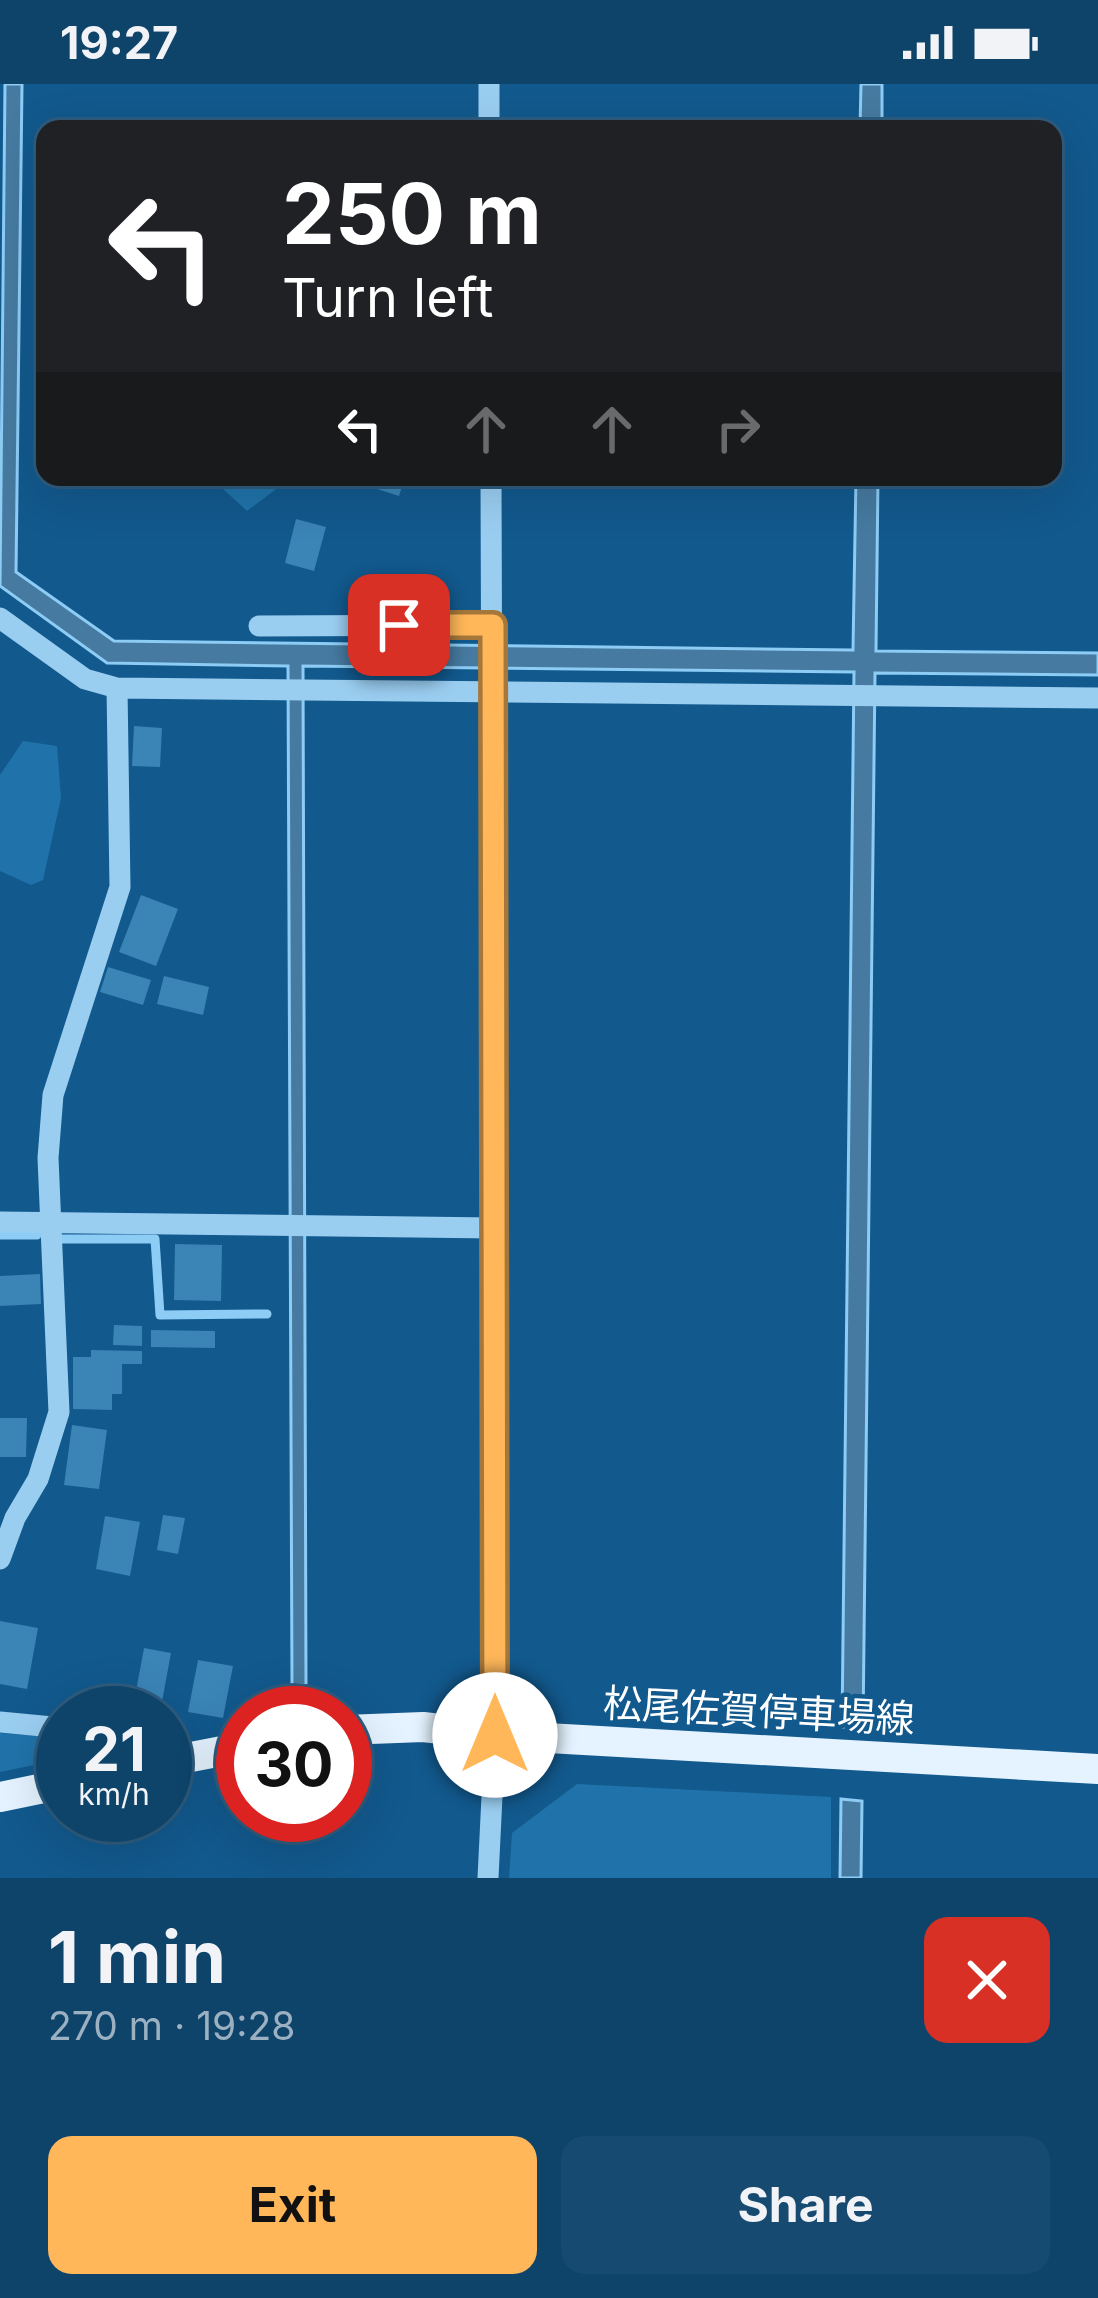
<!DOCTYPE html>
<meta charset="utf-8">
<style>
body{margin:0;font-family:Inter,"Noto Sans JP",sans-serif;background:#174a70;color:#f1f3f6;height:100vh;display:flex;flex-direction:column;font-size:45px;white-space:nowrap}
*{box-sizing:border-box;margin:0}
p{font-size:39px;color:#9bb0c1}
.icon{flex:none;width:66px;height:66px;fill:none;stroke:currentColor;stroke-width:2;stroke-linecap:round;stroke-linejoin:round}
.map{position:relative;height:1794px;overflow:hidden}
.panel{display:flex;flex-direction:column;background:#0e436a;flex:1}
.panel>*{flex:none}
.guide{position:absolute;left:36px;top:36px;width:1026px;height:366px;border-radius:24px;box-shadow:0 12px 48px #0002,0 0 0 3px #2e5c7e;background:#202124;color:#fff;overflow:hidden}
.speed{position:absolute;left:36px;top:1602px;display:flex;gap:24px;font-size:60px;font-weight:700;text-align:center}
.speed>*{display:grid;place-content:center;width:156px;height:156px;border-radius:50%;background:#0e436a;box-shadow:0 12px 48px #0002,0 0 0 3px #2e5c7e;line-height:1}
.speed small{font-size:30px;font-weight:400}
.speed .limit{border:18px solid #d22;background:#fff;color:#111}
.pin{position:absolute;display:grid;place-items:center;width:102px;height:102px;color:#fff;margin:-51px;border-radius:24px;box-shadow:0 6px 18px #0006}
.me{position:absolute;width:132px;margin:-66px;rotate:0deg;stroke-linejoin:round;filter:drop-shadow(0 0 9px #0008)}
.turn{display:flex;align-items:center;gap:42px;height:252px;padding:0 48px;font-size:54px}
.turn .icon{width:156px;height:156px;stroke-width:2.5}
.turn b{display:block;font-size:84px;line-height:102px}
.lanes{display:flex;align-items:center;height:114px;padding:0 48px;background:#0003;justify-content:center;gap:60px;direction:ltr}
.lanes .off{opacity:.35}
.round{display:grid;place-items:center;flex:none;width:126px;height:126px;border-radius:24px;background:#174a70}
.headline{display:flex;align-items:center;justify-content:space-between;height:204px;padding:0 48px}
h1{font-size:72px;font-weight:700;line-height:90px}
.cta{display:flex;gap:24px;margin-top:auto;padding:24px 48px}
.cta a{flex:1;height:138px;border-radius:24px;background:#ffb75a;color:#111;font-size:48px;font-weight:700;line-height:138px;text-align:center}
.cta a+a{background:#174a70;color:#f1f3f6}
.status{display:flex;justify-content:space-between;align-items:center;height:84px;padding:0 60px;background:#0e436a;direction:ltr}
.status svg{height:33px;fill:currentColor}
.map>svg:first-child{display:block}
.green{fill:#2073aa}
.water{fill:#467aa0;stroke:#8cccf5;stroke-width:3}
.lines{fill:none;stroke-linecap:round;stroke-linejoin:round}
.stream{stroke:#8cccf5;stroke-width:9}
.building{fill:#3a84b6}
.minor{stroke:#9acef1;stroke-width:21}
.major{stroke:#e4f3ff;stroke-width:30}
.route-casing{stroke:#a6773a;stroke-width:30}
.route{stroke:#ffb75a;stroke-width:21}
.labels{text-anchor:middle;stroke-width:9;stroke-linejoin:round;paint-order:stroke}
.street-label{font-size:39px;fill:#fff;stroke:#12598d}
</style>
<div class="status"><b>19:27</b><svg viewBox="0 0 49 12"><path d="M0 12V9h3v3zM5 12V6h3v6zM10 12V3h3v9zM15 12V0h3v12zM26 1h20v11H26zM47 4h2v5h-2z"/></svg></div>
<div class="map">
<svg width="1098" height="1794" viewBox="0 0 1098 1794">
<rect width="100%" height="100%" fill="#12598d"/>
<path class="green" d="M210,393H292L247,427Z
M23,657L57,662L61,714L43,796L31,801L0,787V691Z
M0,1649L63,1654V1675L0,1688Z
M577,1700L831,1713V1794H509L512,1749Z"/>
<path class="water" d="M5,0H22L16,488L114,557L853,566L856,393H878L876,567L1098,569V591L875,589L863,1643H842L854,588L303,582L306,1601H292L288,582L107,579L0,502Z
M861,0H882V45H860Z
M841,1715L862,1717L861,1794H840Z"/>
<g class="lines">
<path class="stream" d="M0,1151H37
M60,1155H155L160,1231L267,1230"/>
</g>
<path class="building" d="M353,393H405L399,412L352,397Z
M296,435L326,443L314,487L285,479Z
M134,642L162,644L160,683L132,682Z
M141,811L178,825L156,882L119,868Z
M108,883L151,896L143,921L100,908Z
M164,892L209,903L203,931L157,920Z
M175,1160L222,1161L221,1217L174,1216Z
M40,1190L41,1220L0,1222V1192Z
M114,1241L142,1242V1262L113,1261Z
M151,1246L215,1247V1264L151,1263Z
M91,1266L142,1267V1280H122V1310H112V1326L73,1325V1273H91Z
M0,1334H27L26,1373H0Z
M72,1341L107,1346L99,1405L64,1401Z
M163,1431L185,1434L178,1470L157,1466Z
M105,1432L140,1438L130,1492L96,1485Z
M0,1537L38,1544L27,1605L0,1600Z
M144,1564L171,1569L161,1623L134,1618Z
M198,1576L233,1582L223,1634L188,1628Z"/>
<g class="lines">
<path class="minor" d="M489,0V45
M0,534L85,595L117,604L1098,614
M259,542L493,541
M0,1138L494,1144
M0,1475L15,1434L38,1395L59,1328L48,1074L53,1011L120,803L117,604
M0,1638L63,1644
M488,1794L495,1651L491,393"/>
<path class="major" d="M345,1646L423,1643L495,1651L1098,1685
M165,1678L243,1663
M0,1713L63,1700"/>
</g>
<g class="lines">
<g class="route-casing">
<path id="route" d="M399,541H493L495,1651"/>
</g>
<use href="#route" class="route"/>
</g>
<g class="labels">
<g class="street-label">
<text transform="translate(759 1627) rotate(3)" y="14">松尾佐賀停車場線</text>
</g>
</g>
</svg>
<div class="speed"><div>21<small>km/h</small></div><div class="limit">30</div></div>
<div class="pin" style="left:399px;top:541px;background:#d93025"><svg class="icon" aria-label="arrive" viewBox="0 0 24 24"><path d="M6 21V4h12l-3 4 3 4H6"/></svg></div>
<svg class="me" style="left:495px;top:1651px" viewBox="-20 -20 40 40"><circle r="19" fill="#fff"/><path d="M0-13L10 11 0 6-10 11z" fill="#ffb75a"/></svg>
<div class="guide">
<div class="turn"><svg class="icon" aria-label="left" viewBox="0 0 24 24"><path d="M17 20v-9H6M10 6l-5 5 5 5"/></svg><div><b>250 m</b>Turn left</div></div>
<div class="lanes"><svg class="icon" aria-label="left" viewBox="0 0 24 24"><path d="M17 20v-9H6M10 6l-5 5 5 5"/></svg><svg class="icon off" aria-label="ahead" viewBox="0 0 24 24"><path d="M12 20V5M6 11l6-6 6 6"/></svg><svg class="icon off" aria-label="ahead" viewBox="0 0 24 24"><path d="M12 20V5M6 11l6-6 6 6"/></svg><svg class="icon off" aria-label="right" viewBox="0 0 24 24"><path d="M7 20v-9h11M14 6l5 5-5 5"/></svg></div>
</div>
</div>
<section class="panel">
<div class="headline"><div><h1>1 min</h1><p>270 m · 19:28</p></div><a class="round" style="background:#d93025;color:#fff"><svg class="icon" aria-label="close" viewBox="0 0 24 24"><path d="M6 6l12 12M18 6L6 18"/></svg></a></div>
<div class="cta"><a>Exit</a><a>Share</a></div>
</section>
